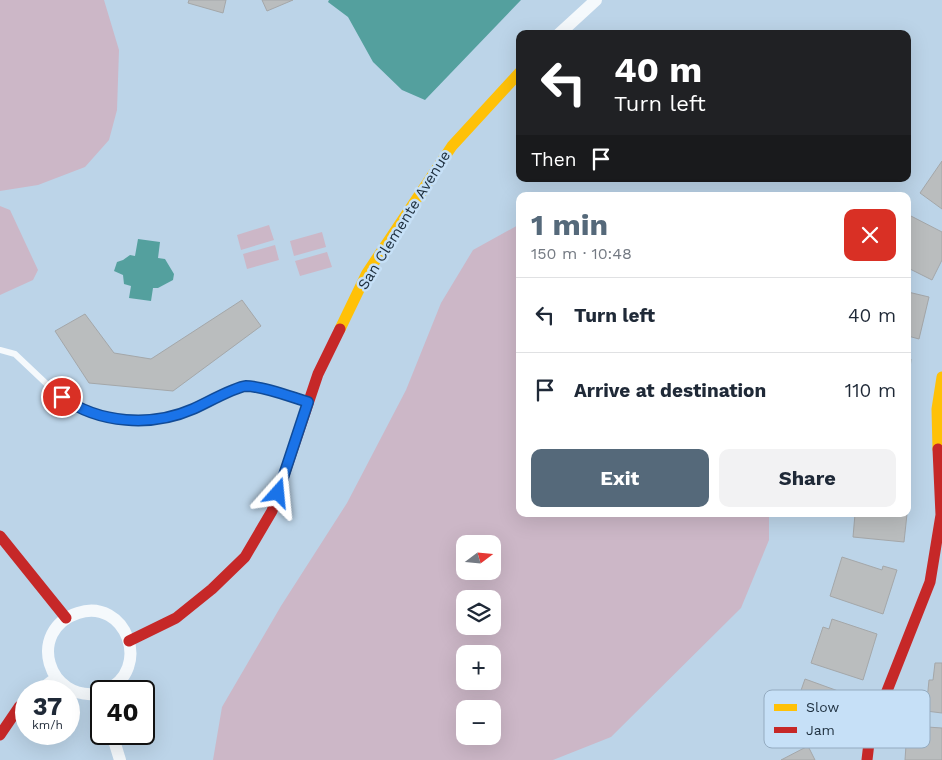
<!DOCTYPE html>
<meta charset="utf-8">
<style>
body{margin:0;font-family:"Work Sans",sans-serif;background:#f2f2f3;color:#1f2937;height:100vh;display:flex;flex-direction:column;font-size:19px;white-space:nowrap}
*{box-sizing:border-box;margin:0}
p{font-size:16px;color:#747a83}
.icon{flex:none;width:28px;height:28px;fill:none;stroke:currentColor;stroke-width:2;stroke-linecap:round;stroke-linejoin:round}
.map{position:relative;flex:1;overflow:hidden}
.panel{position:absolute;left:516px;top:192px;width:395px;height:325px;display:flex;flex-direction:column;background:#fff;border-radius:10px;box-shadow:0 5px 20px #0002}
.panel>*{flex:none}
.hud{position:absolute;left:516px;top:30px;width:395px;height:152px;border-radius:10px;box-shadow:0 5px 20px #0002;background:#202124;color:#fff;overflow:hidden}
.needle{width:32px;rotate:74deg}
.tools{position:absolute;left:456px;top:535px;display:grid;gap:10px}
.tools a{display:grid;place-items:center;width:45px;height:45px;border-radius:10px;background:#fff;box-shadow:0 5px 20px #0002;font-size:25px}
.speed{position:absolute;left:15px;top:680px;display:flex;gap:10px;font-size:25px;font-weight:700;text-align:center}
.speed>*{display:grid;place-content:center;width:65px;height:65px;border-radius:50%;background:#fff;box-shadow:0 5px 20px #0002;line-height:1}
.speed small{font-size:12px;font-weight:400}
.speed .limit{border:2px solid #111;border-radius:8px;background:#fff;color:#111}
.pin{position:absolute;display:grid;place-items:center;width:42px;height:42px;color:#fff;margin:-21px;border:2px solid #fff;border-radius:50%;box-shadow:0 1px 5px #0007}
.me{position:absolute;width:55px;margin:-28px;rotate:18deg;stroke-linejoin:round;filter:drop-shadow(0 0 4px #0008)}
.turn{display:flex;align-items:center;gap:18px;height:105px;padding:0 15px;font-size:22px}
.turn .icon{width:65px;height:65px;stroke-width:2.5}
.turn b{display:block;font-size:35px;line-height:42px}
.then{display:flex;align-items:center;height:48px;padding:0 15px;background:#0003;gap:10px;font-size:19px}
.round{display:grid;place-items:center;flex:none;width:52px;height:52px;border-radius:10px;background:#f2f2f3}
.summary{display:flex;align-items:center;justify-content:space-between;height:85px;padding:0 15px}
h1{font-size:30px;font-weight:700;line-height:38px;color:#55697a}
.cta{display:flex;gap:10px;margin-top:auto;padding:10px 15px}
.cta a{flex:1;height:58px;border-radius:10px;background:#55697a;color:#fff;font-size:20px;font-weight:700;line-height:58px;text-align:center}
.cta a+a{background:#f2f2f3;color:#1f2937}
ul{padding:0;list-style:none}
li{display:flex;align-items:center;gap:15px;height:75px;padding:0 15px;border-top:1px solid #e0e1e3}
li div{flex:1}
li b{display:block;font-size:19px}
li em{font-style:normal}
.map>svg:first-child{display:block}
.green{fill:#ccb7c7;fill-rule:evenodd}
.water{fill:#54a09e}
.building{fill:#babdbe;stroke:#a4a7a9}
.lines{fill:none;stroke-linecap:round;stroke-linejoin:round}
.lane{stroke:#f5f9fc;stroke-width:6}
.street{stroke:#f5f9fc;stroke-width:12}
.slow{stroke:#ffc107;stroke-width:11}
.jam{stroke:#c62828;stroke-width:11}
.route-casing{stroke:#114b97;stroke-width:12}
.route{stroke:#1a73e8;stroke-width:9}
.labels{text-anchor:middle;stroke-width:5;stroke-linejoin:round;paint-order:stroke}
.street-label{font-size:15px;fill:#1e2f3e;stroke:#c6e0f7}
.key{fill:#c6e0f7;stroke:#94abc0;stroke-width:1}
.key-label{font-size:14px;fill:#1e2f3e}
</style>
<div class="map">
<svg width="942" height="760" viewBox="0 0 942 760">
<rect width="100%" height="100%" fill="#bcd4e8"/>
<path class="green" d="M0,0H104L119,50L117,110L109,140L85,167L38,185L0,191Z
M0,206L10,210L38,270L33,280L0,295Z
M520,224V514H769V540L741,608L611,737L553,760H213L222,707L281,606L347,503L406,390L441,303L473,250ZM465,544H492V571H465ZM465,599H492V626H465ZM465,654H492V681H465ZM465,709H492V736H465Z
M269,225L274,240L241,250L237,235Z
M322,232L326,247L294,256L290,241Z
M275,245L279,260L247,269L243,254Z
M327,252L332,267L300,276L295,261Z"/>
<path class="water" d="M329,0H521L425,100L402,90L373,62L348,17L328,2Z
M138,239L160,242L158,258L165,259L174,274L173,280L158,288H153L151,301L129,298L131,286L124,284L123,275L114,271L117,262L123,260L130,255L135,256Z"/>
<path class="building" d="M189,0H226L223,13L188,3Z
M262,0H293L267,11Z
M942,161V209L920,193Z
M909,215L942,232V260L932,280L908,268Z
M908,292L929,297L919,339L908,336Z
M242,300L261,326L173,391L89,383L55,331L85,314L114,353L151,359Z
M908,359H911L908,390Z
M855,514H907L904,542L853,537Z
M842,557L882,570L883,566L897,570L883,614L830,596Z
M832,619L877,634L863,680L811,663L823,627L829,629Z
M935,663H942V713L926,711L929,680H933Z
M805,679L852,696L839,736L791,719Z
M912,726L942,728V760H905L906,745H910Z
M808,746L815,760H781Z"/>
<g class="lines">
<path class="lane" d="M0,350L15,354L52,389L73,405L97,414L135,421L164,418L191,410L245,386L307,401"/>
<path class="street" d="M559,34L596,0
M39,691L56,678
M101,693C47,704 26,630 78,613C125,597 154,669 105,691
M112,734L120,760"/>
<path class="slow" d="M340,329L367,273L452,146L520,72
M938,449L937,409L942,377"/>
<path class="jam" d="M0,536L66,618
M129,641L176,618L212,589L245,557L272,511L318,374L340,329
M0,735L19,707L26,701
M867,760L870,734L930,582L941,515L938,449"/>
</g>
<g class="lines">
<g class="route-casing">
<path id="route" d="M62,397C99,424 152,427 193,409C205,404 234,387 246,386C263,386 291,397 308,402L278,493"/>
</g>
<use href="#route" class="route"/>
</g>
<g class="labels">
<g class="street-label">
<text transform="translate(404 220) rotate(-58)" y="5">San Clemente Avenue</text>
</g>
</g>
<rect x="764" y="690" width="166" height="58" rx="8" class="key"/>
<rect x="774" y="704" width="23" height="7" fill="#ffc107"/>
<rect x="774" y="727" width="23" height="6" fill="#c62828"/>
<g class="key-label">
<text x="806" y="712">Slow</text>
<text x="806" y="735">Jam</text>
</g>
</svg>
<div class="tools">
<a><svg class="needle" viewBox="-14 -14 28 28"><path d="M0-13l5 13h-10z" fill="#e53935"/><path d="M0 13l5-13h-10z" fill="#747a83"/></svg></a>
<a><svg class="icon" aria-label="layers" viewBox="0 0 24 24"><path d="M12 4l9 5-9 5-9-5zM3 14l9 5 9-5"/></svg></a>
<a>+</a>
<a>−</a>
</div>
<div class="speed"><div>37<small>km/h</small></div><div class="limit">40</div></div>
<div class="pin" style="left:62px;top:397px;background:#d93025"><svg class="icon" aria-label="arrive" viewBox="0 0 24 24"><path d="M6 21V4h12l-3 4 3 4H6"/></svg></div>
<svg class="me" style="left:278px;top:493px" viewBox="-20 -20 40 40"><path d="M0-17L14 15 0 8-14 15z" fill="#1a73e8" stroke="#fff" stroke-width="4"/></svg>
<div class="hud">
<div class="turn"><svg class="icon" aria-label="left" viewBox="0 0 24 24"><path d="M17 20v-9H6M10 6l-5 5 5 5"/></svg><div><b>40 m</b>Turn left</div></div>
<div class="then">Then<svg class="icon" aria-label="arrive" viewBox="0 0 24 24"><path d="M6 21V4h12l-3 4 3 4H6"/></svg></div>
</div>
<section class="panel">
<div class="summary"><div><h1>1 min</h1><p>150 m · 10:48</p></div><a class="round" style="background:#d93025;color:#fff"><svg class="icon" aria-label="close" viewBox="0 0 24 24"><path d="M6 6l12 12M18 6L6 18"/></svg></a></div>
<ul>
<li><svg class="icon" aria-label="left" viewBox="0 0 24 24"><path d="M17 20v-9H6M10 6l-5 5 5 5"/></svg><div><b>Turn left</b></div><em>40 m</em></li>
<li><svg class="icon" aria-label="arrive" viewBox="0 0 24 24"><path d="M6 21V4h12l-3 4 3 4H6"/></svg><div><b>Arrive at destination</b></div><em>110 m</em></li>
</ul>
<div class="cta"><a>Exit</a><a>Share</a></div>
</section>
</div>
